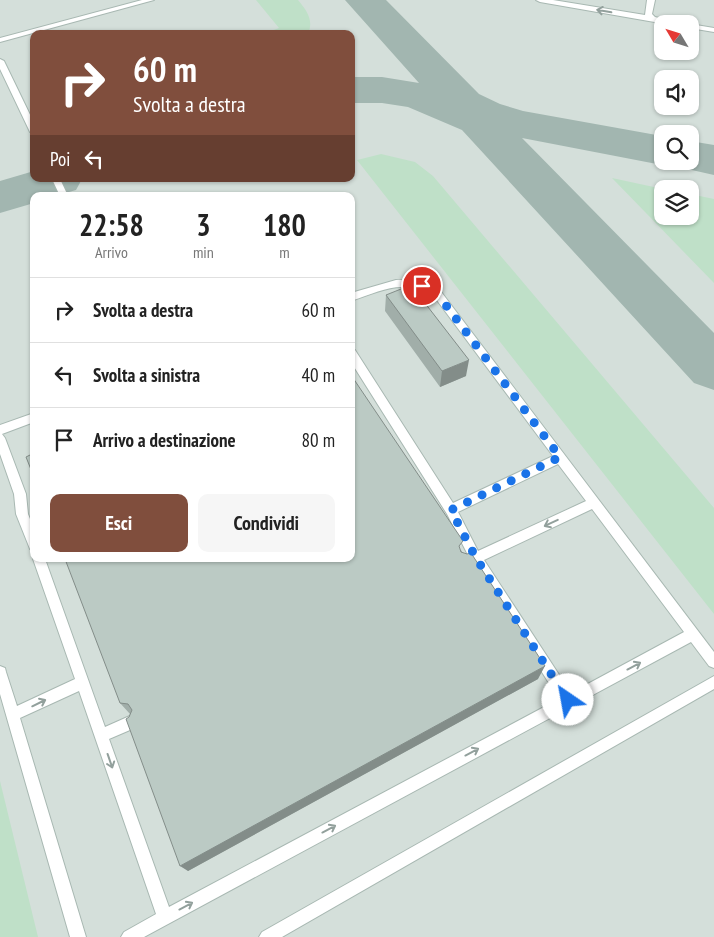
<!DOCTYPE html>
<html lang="it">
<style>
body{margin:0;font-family:"PT Sans Narrow",sans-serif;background:#f6f6f6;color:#222;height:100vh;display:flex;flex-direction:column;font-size:19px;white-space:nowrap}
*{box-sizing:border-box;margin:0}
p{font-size:16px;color:#767676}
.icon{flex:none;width:28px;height:28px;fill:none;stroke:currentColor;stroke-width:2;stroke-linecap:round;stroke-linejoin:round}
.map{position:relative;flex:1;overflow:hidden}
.details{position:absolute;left:30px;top:192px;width:325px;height:370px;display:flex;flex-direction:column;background:#fff;border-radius:10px;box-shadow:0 1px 4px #0004}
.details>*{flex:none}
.banner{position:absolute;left:30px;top:30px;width:325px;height:152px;border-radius:10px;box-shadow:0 1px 4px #0004;background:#804e3d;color:#fff;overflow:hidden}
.needle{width:32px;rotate:308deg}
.controls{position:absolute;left:654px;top:15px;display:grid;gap:10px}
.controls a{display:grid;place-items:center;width:45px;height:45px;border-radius:10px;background:#fff;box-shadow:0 1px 4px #0004;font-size:25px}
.pin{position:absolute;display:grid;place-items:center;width:42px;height:42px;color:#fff;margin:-21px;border:2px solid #fff;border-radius:50%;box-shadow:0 1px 5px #0007}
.me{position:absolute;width:55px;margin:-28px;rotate:327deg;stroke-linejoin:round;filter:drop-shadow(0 0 4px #0008)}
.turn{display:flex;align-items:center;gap:18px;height:105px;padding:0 20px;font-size:22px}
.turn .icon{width:65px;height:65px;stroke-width:2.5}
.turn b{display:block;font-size:35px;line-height:42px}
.then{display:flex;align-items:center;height:48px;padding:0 20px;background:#0003;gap:10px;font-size:19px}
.eta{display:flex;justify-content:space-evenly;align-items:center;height:85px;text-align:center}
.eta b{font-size:30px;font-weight:700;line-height:35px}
.primary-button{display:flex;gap:10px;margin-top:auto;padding:10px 20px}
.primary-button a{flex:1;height:58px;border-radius:10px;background:#804e3d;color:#fff;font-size:20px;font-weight:700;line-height:58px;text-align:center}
.primary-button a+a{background:#f6f6f6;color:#222}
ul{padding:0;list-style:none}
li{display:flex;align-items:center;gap:15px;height:65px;padding:0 20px;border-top:1px solid #e0e0e0}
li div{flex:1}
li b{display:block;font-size:19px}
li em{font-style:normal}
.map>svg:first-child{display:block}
.built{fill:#d4dfda;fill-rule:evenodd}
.green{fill:#bfe0c8}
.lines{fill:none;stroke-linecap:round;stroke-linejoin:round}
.taxiway{fill:#a2b6b0;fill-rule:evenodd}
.lane-casing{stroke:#a8b8b2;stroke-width:2}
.lane{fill:#fff;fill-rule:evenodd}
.wall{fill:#a1aea9}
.shaded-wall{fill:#838d89}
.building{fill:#bbcac4;stroke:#838d89}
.oneway{stroke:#92a09c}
.route{stroke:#1a73e8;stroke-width:9;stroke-dasharray:0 16.2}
</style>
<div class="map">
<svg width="714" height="937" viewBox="0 0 714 937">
<rect width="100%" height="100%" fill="#e6efeb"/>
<path class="built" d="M0,0H714V937H0ZM662,24H690V51H662ZM34,34H351V179H34ZM662,79H690V106H662ZM662,134H690V161H662ZM662,189H690V216H662ZM34,196H351V559H34Z"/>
<path class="green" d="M256,0H298C307,11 314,20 308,34H274L271,31L279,28Z
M381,154L415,162L433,176L714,508V614L357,160Z
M612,178L663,189L662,216H690V194L714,199V283Z
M0,781L38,937H0Z"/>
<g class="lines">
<path class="taxiway" d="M345,0H386L479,94L500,104L523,111L662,136V161H690V141L714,145V175L674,166L671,162L662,165L522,138L714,333V390L694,383L462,130L408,107L382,103H351V77H382L419,83Z
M34,171V179H82L76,190L55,196H34V203L0,213V181Z"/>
<g class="lane-casing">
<path id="lane" d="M142,0H154L0,42V38Z
M536,0H553L645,15L647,0H655L652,14L655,17L682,24H666L540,2Z
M690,24L714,28V32L690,28Z
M0,59L4,61L34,123V135L30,132L0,69Z
M52,179H60L68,196H60Z
M396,280C414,279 427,284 442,293L714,652V668L709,666L691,642L144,937H121L124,932L156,914L79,691L20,718L86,937H70L0,694V666L5,668L6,672L17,706L75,679L33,559L34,557L45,559L105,727L132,715L137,717L139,722L137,727L109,739L169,907L559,699L474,565L469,566L465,565L463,561L465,557L468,555L447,514L351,362V349L355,350L453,503L553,456L436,299C404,277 384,290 351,301V293ZM558,464L586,501L478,551L458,512ZM592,509L684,632L571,693L484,560Z
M34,413V422L2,434L5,438L26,494L28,514L34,529V550L30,549L16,514L14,494L0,454V425Z
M714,676V689L282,937H259L262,932Z"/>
</g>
<use href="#lane" class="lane"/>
</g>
<path class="wall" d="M386,295L466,376L440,387L385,311Z
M461,550L538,679L188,871L129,717L130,714L120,703Z"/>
<path class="shaded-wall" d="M469,360L466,376L440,387L442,371Z
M545,666L538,679L188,871L180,866Z"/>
<path class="building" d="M411,285L469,360L442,371L386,295Z
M351,375L463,541L459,546L461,552L467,554L471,553L545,666L180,866L126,719L129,717L132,710L128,704L120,703L65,559H351Z
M34,453V477L26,457Z"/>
<defs><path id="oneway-shaft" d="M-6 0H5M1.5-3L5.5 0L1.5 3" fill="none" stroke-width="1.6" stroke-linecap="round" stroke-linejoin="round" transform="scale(1.25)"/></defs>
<g class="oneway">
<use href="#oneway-shaft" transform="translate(604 11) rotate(-170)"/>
<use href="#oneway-shaft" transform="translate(551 523) rotate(155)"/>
<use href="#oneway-shaft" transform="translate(634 666) rotate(-28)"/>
<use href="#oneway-shaft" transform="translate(39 703) rotate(-26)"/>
<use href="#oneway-shaft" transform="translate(472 752) rotate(-28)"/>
<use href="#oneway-shaft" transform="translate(110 761) rotate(71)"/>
<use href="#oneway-shaft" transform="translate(329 829) rotate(-28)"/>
<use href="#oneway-shaft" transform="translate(186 906) rotate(-28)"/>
</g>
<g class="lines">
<path class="route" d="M422,286L439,296L560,457L451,510L476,558L568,700"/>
</g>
</svg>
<div class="controls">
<a><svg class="needle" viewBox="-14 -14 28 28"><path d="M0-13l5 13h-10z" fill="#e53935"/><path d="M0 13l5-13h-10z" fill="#767676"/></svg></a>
<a><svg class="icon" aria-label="sound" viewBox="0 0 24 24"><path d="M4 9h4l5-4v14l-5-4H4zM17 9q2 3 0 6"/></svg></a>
<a><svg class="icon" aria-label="search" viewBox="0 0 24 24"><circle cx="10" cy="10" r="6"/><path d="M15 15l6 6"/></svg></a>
<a><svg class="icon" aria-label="layers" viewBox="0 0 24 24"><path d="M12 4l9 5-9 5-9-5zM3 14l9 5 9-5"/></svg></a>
</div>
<div class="pin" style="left:422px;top:286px;background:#d93025"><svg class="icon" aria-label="arrive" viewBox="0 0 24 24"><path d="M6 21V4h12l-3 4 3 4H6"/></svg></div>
<svg class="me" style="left:568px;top:700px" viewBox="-20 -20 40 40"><circle r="19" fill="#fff"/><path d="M0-13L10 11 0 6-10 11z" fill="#1a73e8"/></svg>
<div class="banner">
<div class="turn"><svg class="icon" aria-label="right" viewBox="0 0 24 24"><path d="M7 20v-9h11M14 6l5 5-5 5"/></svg><div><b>60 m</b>Svolta a destra</div></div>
<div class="then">Poi<svg class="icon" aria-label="left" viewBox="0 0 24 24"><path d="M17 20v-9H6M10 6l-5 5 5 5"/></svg></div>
</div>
<section class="details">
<div class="eta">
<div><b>22:58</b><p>Arrivo</p></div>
<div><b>3</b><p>min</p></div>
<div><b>180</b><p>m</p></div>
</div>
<ul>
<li><svg class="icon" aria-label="right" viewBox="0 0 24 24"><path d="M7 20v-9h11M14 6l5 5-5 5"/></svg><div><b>Svolta a destra</b></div><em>60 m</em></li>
<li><svg class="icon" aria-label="left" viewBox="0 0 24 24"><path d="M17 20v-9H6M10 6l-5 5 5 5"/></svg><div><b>Svolta a sinistra</b></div><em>40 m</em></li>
<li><svg class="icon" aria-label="arrive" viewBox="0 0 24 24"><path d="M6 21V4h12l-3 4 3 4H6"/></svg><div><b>Arrivo a destinazione</b></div><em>80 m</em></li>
</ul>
<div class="primary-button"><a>Esci</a><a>Condividi</a></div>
</section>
</div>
